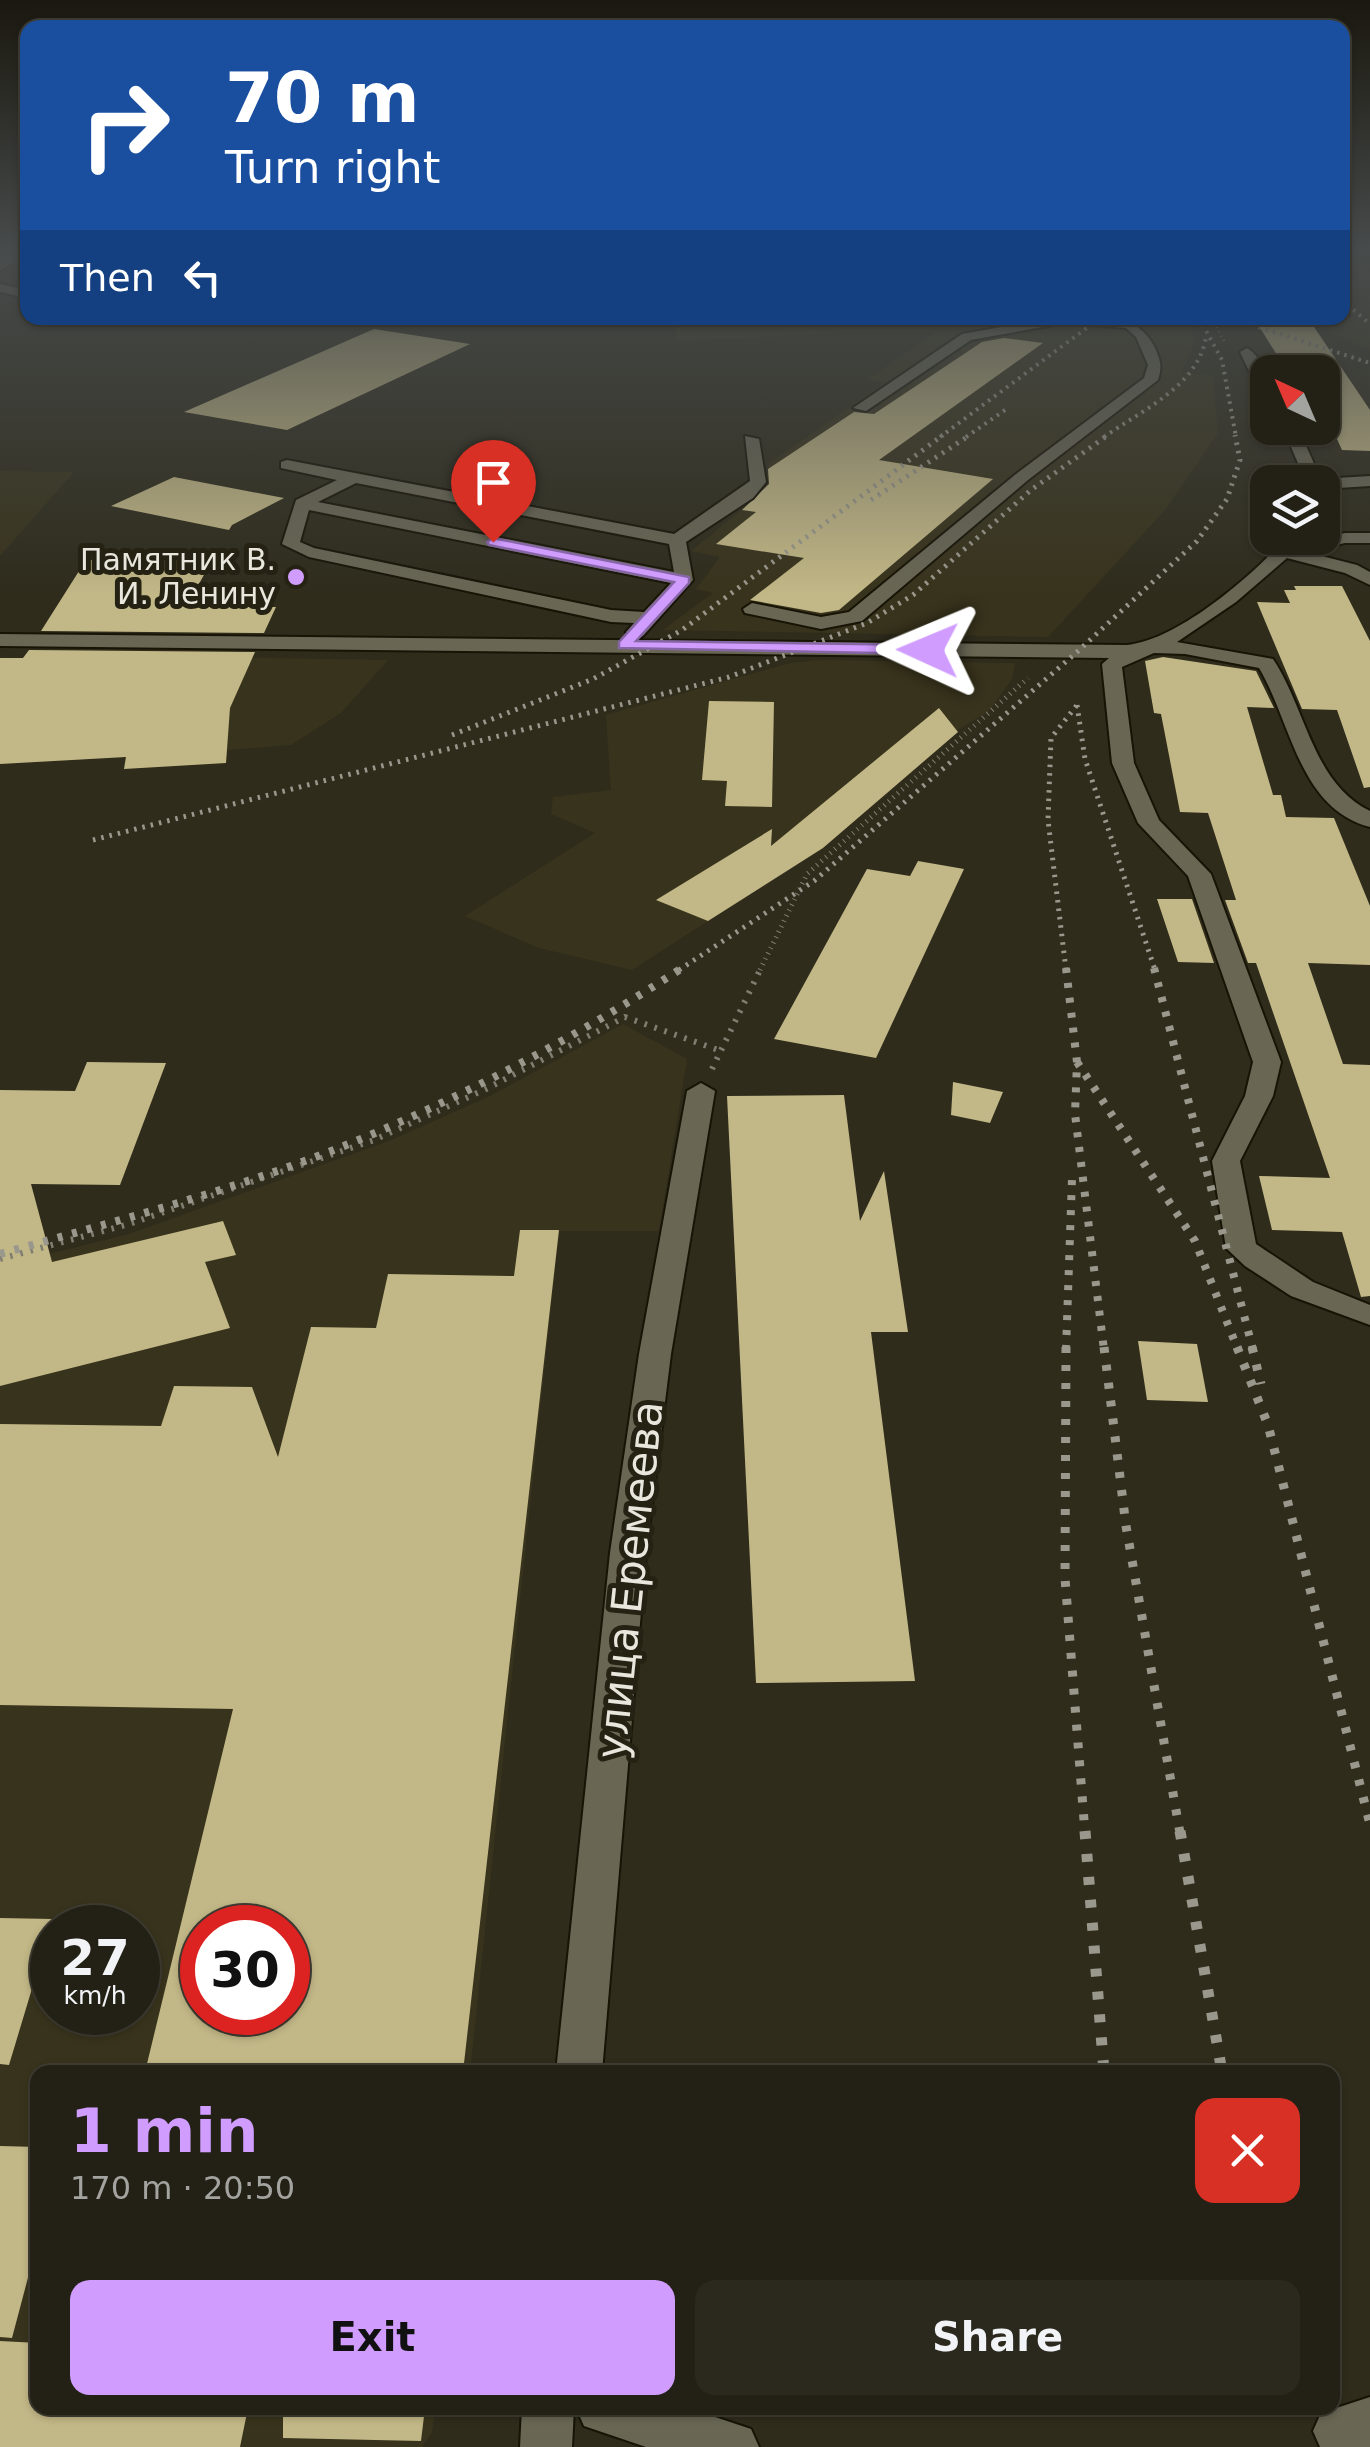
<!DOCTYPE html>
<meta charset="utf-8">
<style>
body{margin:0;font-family:"DejaVu Sans",sans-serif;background:#2b291e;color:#f1f3f6;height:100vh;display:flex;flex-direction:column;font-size:38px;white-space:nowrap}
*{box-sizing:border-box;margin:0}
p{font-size:32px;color:#a3a3a0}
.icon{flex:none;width:55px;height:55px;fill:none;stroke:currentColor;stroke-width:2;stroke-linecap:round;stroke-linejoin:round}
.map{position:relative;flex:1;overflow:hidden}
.sheet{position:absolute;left:30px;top:2065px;width:1310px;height:350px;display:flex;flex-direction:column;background:#232115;border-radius:20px;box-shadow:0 2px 8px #0004,0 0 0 2px #403e34}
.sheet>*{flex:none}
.banner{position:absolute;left:20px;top:20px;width:1330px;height:305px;border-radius:20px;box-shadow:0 2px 8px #0004,0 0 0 2px #403e34;background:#1a4fa0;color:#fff;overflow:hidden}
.needle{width:65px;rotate:316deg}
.fabs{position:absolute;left:1250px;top:355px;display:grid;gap:20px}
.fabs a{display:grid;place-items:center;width:90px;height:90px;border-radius:20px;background:#232115;box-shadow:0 2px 8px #0004,0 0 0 2px #403e34;font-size:50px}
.speed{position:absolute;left:30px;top:1905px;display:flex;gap:20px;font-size:50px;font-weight:700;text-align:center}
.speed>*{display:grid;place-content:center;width:130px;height:130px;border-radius:50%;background:#232115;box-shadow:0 2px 8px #0004,0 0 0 2px #403e34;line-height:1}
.speed small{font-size:25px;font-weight:400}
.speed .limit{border:15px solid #d22;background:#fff;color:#111}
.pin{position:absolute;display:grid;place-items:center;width:85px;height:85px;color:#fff;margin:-102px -42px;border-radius:50% 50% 50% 0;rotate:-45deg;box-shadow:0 0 10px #0007}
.pin .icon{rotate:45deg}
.me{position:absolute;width:110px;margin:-55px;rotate:271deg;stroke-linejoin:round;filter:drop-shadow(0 0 8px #0008)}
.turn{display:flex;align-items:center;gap:35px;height:210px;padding:0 40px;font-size:45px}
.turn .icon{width:130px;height:130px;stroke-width:2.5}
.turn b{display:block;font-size:70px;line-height:85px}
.then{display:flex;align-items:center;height:95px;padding:0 40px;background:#0003;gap:20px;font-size:38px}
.round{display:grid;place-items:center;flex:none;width:105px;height:105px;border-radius:20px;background:#2b291e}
.headline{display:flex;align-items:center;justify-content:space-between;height:170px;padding:0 40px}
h1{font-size:60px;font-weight:700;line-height:75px;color:#d09dff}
.cta{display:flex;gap:20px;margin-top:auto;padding:20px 40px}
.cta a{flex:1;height:115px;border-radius:20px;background:#d09dff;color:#111;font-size:40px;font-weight:700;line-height:115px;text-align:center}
.cta a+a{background:#2b291e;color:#f1f3f6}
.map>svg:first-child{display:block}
.built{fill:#38331c;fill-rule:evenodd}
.building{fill:#c2b786;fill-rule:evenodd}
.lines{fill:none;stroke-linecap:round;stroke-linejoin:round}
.minor-casing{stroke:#171406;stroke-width:4}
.path-far2{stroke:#807e71;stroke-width:2.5;stroke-dasharray:1 4;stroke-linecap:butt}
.path-far1{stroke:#807e71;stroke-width:5;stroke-dasharray:1 5;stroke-linecap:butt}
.path{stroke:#807e71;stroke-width:6;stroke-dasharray:2.5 8;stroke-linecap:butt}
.minor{fill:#696654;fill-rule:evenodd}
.rail-far4{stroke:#9a988c;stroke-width:4;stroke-dasharray:2.5 5;stroke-linecap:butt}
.rail-far3{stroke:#9a988c;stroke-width:5;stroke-dasharray:2.5 6;stroke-linecap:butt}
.rail-far2{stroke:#9a988c;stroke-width:8;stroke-dasharray:5 10;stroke-linecap:butt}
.rail-far1{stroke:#9a988c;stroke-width:9;stroke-dasharray:6 12;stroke-linecap:butt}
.rail{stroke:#9a988c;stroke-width:11;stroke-dasharray:8 15;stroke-linecap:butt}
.route{fill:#d09dff;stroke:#8766a6;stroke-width:2.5}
.poi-dot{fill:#d09dff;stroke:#252213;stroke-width:4}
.labels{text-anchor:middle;stroke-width:10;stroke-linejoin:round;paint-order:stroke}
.far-poi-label{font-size:30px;fill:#e8e6dd;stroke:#252213;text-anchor:end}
.near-street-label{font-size:42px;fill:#e8e6dd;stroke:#252213}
</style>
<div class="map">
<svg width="1370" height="2447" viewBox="0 0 1370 2447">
<rect width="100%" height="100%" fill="#2f2c1c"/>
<path class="built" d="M1343,252H1370V350L1299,318H1342Z
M672,318H1189L1195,341L1182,372L1213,376L1218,433L1166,509L1048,637L663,630L713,593L696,589L720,557L691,551L774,484L768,464L884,383L868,379L935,333L867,332L678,341Z
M0,471L74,472L0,556Z
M204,657L388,660L341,713L291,745L227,750L226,763L124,769L125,757L2,764L0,658Z
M819,660L1015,663L1012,679L989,711L956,731L820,849L632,970L539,948L465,916L595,833L551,814L553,797L611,790L606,715L790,663Z
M623,1024L687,1059L659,1231H559L470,2072H38V2408H435L432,2432L422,2447H0V1266L129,1234L389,1141L492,1095ZM52,1928H138V2012H52ZM202,1928H288V2012H202Z"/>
<path class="building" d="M1279,318H1308L1370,410V451L1342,450L1322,406V372L1287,371L1257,323H1282Z
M374,329L470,344L287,430L184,412Z
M1004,338L1043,343L879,460L993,479L839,610L821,613L750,600L804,558L716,544L756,512L742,510L769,484L768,469L854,412L874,414L982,342Z
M174,477L284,498L232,525L229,530L111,506Z
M86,560H212L187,606L276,607L264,633L41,631Z
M1294,586H1342L1370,641V787L1364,788L1337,710L1302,709L1257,602L1290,603L1284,590H1296Z
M29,650L255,652L230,708L226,763L124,769L126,757L0,764V658H23Z
M1163,657L1256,671L1274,708L1247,707L1273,795H1281L1286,817L1334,818L1370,906V965L1308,963L1343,1064L1370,1065V1296L1361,1297L1342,1232L1272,1230L1259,1176L1330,1178L1256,963H1248L1225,900H1236L1208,813L1180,812L1161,714L1154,713L1145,661Z
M709,701L774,702L772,807L725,806L727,781L702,780Z
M939,708L958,732L823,848L708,921L656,900L772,829L771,846Z
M918,861L964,869L876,1058L774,1039L867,869L910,876Z
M1157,899H1192L1214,963L1178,962Z
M87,1062L166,1063L120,1185L31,1184L52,1262L223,1221L236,1255L205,1262L230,1328L0,1386V1090L75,1091Z
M953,1082L1003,1092L990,1123L951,1115Z
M844,1095L860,1221L884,1171L908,1332H871L915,1681L756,1683L727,1096Z
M520,1230H559L463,2072H145L233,1709L0,1705V1424L161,1426L174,1386L252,1387L278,1457L311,1327L376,1328L388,1274L514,1276ZM202,1928H288V2012H202Z
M1138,1341L1197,1344L1208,1402L1147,1400Z
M0,1918L53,1919L9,2065L0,2064Z
M0,2146L38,2147V2240L12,2338L0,2337Z
M0,2341L38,2343V2408H248L240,2447H0Z
M283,2408H425L421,2441L283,2438Z"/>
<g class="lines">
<g class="minor-casing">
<path id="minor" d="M0,252H13L15,261L0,271Z
M0,284L28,290V298L0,292Z
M1342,308L1349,310V316L1342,317Z
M1051,318C1091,318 1137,307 1156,350C1161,363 1162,367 1158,380L1028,480L862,621L821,629L745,613L743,609L752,603L821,617L849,612L1016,474L1144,378L1148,365L1136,337L1126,328L1065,323L971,340L866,411L853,408L962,334Z
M1247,348C1264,358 1268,382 1268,400L1261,396L1240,352Z
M1283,428H1298L1321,479L1370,476V486L1322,489V482H1306Z
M745,436L759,439L766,482L753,498L686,542L693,580L643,636L636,638L626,632L634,623L611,622L309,557L282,544L296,500L337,480L281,468V462L287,460L674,534L750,481ZM356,483L669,544L674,572L318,502ZM309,510L671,583L644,612L611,610L314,548L300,542Z
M1345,533H1370V543H1345L1306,552L1357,565L1370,572V585L1345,573L1287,558L1236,602L1177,642L1273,659C1306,708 1313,784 1370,811V827C1299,809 1291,721 1259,668L1185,654L1154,653L1122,667L1134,763L1159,820L1211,874L1281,1062L1273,1096L1240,1161L1256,1244L1313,1282L1370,1305V1325L1291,1296L1245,1266L1226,1248L1212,1161L1245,1096L1253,1062L1188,876L1138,823L1112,763L1102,664L1109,658L0,646V634L1127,645C1178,640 1252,576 1286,538H1303L1300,543Z
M701,1083L715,1091L671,1354L646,1553L602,2072H556L610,1553L639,1354L687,1091Z
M1370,2397V2447H1320L1313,2431L1321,2413Z
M522,2408H574L572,2447H520Z
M576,2408H688L751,2429L759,2447H646L584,2426Z"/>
</g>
<path class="path-far2" d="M1212,318L1225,343"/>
<path class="path-far1" d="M760,970L807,874L1028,678"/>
<path class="path" d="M712,1069L761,968
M0,1259L129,1224L374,1140L486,1089L625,1017L721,1051"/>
<use href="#minor" class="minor"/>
<path class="rail-far4" d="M1342,300L1370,324
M1199,318L1222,360L1236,437
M1230,318L1370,363
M940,437L1100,318
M966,437L1008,408
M1104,437C1142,410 1198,386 1206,337"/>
<path class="rail-far3" d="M871,500L970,435
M1077,705L1085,759L1155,970
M452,735L593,679L682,630L943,435
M93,840L729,677L867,623L913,595L1031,490L1108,435
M679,970L814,881L1077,652L1197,541L1227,499L1240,460L1235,435
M1066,970L1048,820L1051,738L1077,705"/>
<path class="rail-far2" d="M1066,968L1077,1062L1075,1114L1104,1350
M1154,968L1253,1350
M1077,1062L1195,1241L1238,1350
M0,1254C123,1219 250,1186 368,1136C478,1089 583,1033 682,968
M1066,1350L1072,1179"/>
<path class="rail-far1" d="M1066,1347L1065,1578L1085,1833
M1104,1347L1126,1526L1180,1833
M1237,1347L1268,1425L1370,1824
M1252,1347L1261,1384"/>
<path class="rail" d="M1085,1831L1104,2072
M1180,1831L1222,2072"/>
</g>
<linearGradient id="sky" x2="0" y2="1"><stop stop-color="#1a180f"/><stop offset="0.42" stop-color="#474b4b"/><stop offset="1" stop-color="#474b4b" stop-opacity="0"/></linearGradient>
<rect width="1370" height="595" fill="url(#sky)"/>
<path class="route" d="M493,538L689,577V583L636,641L928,645L935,650L928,654L619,648V642L674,582L489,545L487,542Z"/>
<circle class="poi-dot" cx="296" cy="577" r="10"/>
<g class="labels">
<g class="far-poi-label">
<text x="276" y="570">Памятник В.<tspan x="276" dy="34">И. Ленину</tspan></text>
</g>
<g class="near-street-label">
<text transform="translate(629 1580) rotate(-84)" y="15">улица Еремеева</text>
</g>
</g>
</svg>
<div class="fabs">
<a><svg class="needle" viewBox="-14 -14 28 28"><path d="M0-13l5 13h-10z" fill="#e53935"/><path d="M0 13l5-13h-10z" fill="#a3a3a0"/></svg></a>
<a><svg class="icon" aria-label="layers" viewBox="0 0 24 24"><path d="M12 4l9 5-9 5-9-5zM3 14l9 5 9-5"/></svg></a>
</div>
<div class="speed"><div>27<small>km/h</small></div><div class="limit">30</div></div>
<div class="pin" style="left:493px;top:542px;background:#d93025"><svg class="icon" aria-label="arrive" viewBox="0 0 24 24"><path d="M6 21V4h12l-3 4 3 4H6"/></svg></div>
<svg class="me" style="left:928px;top:650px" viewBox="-20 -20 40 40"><path d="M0-17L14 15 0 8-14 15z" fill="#d09dff" stroke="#fff" stroke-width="4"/></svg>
<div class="banner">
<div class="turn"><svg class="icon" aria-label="right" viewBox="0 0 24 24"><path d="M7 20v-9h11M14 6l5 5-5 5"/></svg><div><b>70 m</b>Turn right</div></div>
<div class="then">Then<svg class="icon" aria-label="left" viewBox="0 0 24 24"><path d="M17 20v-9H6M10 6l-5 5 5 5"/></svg></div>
</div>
<section class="sheet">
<div class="headline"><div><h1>1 min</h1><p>170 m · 20:50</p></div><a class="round" style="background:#d93025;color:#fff"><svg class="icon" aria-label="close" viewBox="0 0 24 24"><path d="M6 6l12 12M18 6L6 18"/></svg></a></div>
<div class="cta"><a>Exit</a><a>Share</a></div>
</section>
</div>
